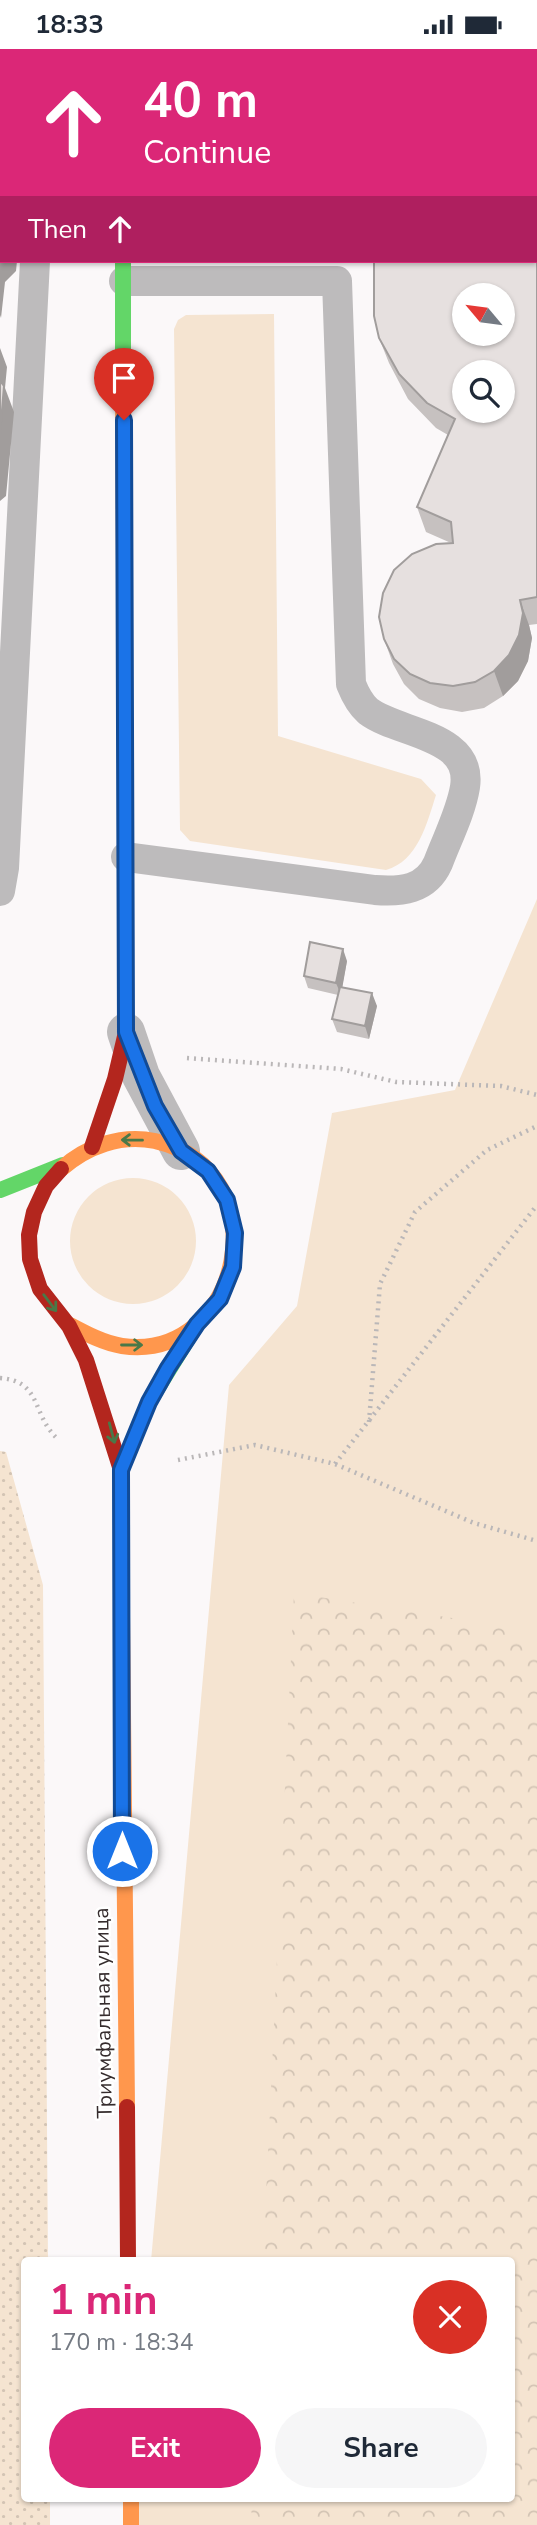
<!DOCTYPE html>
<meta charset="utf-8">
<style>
body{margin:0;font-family:"Nunito Sans",sans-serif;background:#f6f6f7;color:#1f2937;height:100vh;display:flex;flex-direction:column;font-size:26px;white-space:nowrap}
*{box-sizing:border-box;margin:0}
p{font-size:23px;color:#747a83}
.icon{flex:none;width:38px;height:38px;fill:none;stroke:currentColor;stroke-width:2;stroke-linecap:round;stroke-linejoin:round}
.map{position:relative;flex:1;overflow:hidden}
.sheet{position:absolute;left:21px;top:2208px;width:494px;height:245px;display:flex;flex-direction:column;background:#fff;border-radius:7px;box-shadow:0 2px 5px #0004}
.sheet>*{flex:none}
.top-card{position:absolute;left:0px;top:0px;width:537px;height:214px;box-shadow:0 2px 5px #0004;background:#db2777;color:#fff;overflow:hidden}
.needle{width:46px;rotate:299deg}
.fabs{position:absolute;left:452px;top:234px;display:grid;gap:14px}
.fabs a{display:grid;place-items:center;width:63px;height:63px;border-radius:50%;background:#fff;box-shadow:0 2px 5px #0004;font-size:35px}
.pin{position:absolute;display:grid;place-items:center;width:60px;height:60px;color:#fff;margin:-72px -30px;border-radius:50% 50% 50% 0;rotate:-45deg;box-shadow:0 0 7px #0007}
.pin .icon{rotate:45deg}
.me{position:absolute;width:77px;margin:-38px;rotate:0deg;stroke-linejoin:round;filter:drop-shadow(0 0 5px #0008)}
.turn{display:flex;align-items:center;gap:24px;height:147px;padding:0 28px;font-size:32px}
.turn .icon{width:91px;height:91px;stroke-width:2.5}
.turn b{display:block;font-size:49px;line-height:60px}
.then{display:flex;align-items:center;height:66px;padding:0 28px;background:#0003;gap:14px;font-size:26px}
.round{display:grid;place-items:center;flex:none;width:74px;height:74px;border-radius:37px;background:#f6f6f7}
.summary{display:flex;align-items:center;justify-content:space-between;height:119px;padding:0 28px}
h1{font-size:42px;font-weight:700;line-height:52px;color:#db2777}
.cta{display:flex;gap:14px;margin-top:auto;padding:14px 28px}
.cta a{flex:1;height:80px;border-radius:42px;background:#db2777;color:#fff;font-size:28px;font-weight:700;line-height:80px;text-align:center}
.cta a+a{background:#f6f6f7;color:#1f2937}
.status{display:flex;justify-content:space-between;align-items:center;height:49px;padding:0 35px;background:#fff;direction:ltr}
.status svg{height:19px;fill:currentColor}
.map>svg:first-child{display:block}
.grass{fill:#f5e4d1}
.forest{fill:url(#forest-crowns)}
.park{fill:url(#park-dots)}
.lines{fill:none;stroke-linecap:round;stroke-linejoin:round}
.path{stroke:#bab7b8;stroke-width:4.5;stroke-dasharray:2 5;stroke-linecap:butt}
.lane{stroke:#bdbbbc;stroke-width:30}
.street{stroke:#bdbbbc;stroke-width:38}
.fast{stroke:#63d668;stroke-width:16}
.slow{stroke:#ff974d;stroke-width:16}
.jam{stroke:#b3261e;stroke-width:16}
.wall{fill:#c6c1c0}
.shaded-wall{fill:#a19d9c}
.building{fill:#e6e0df;stroke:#a19d9c;stroke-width:2;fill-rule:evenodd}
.oneway{stroke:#4a7848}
.route-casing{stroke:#114b97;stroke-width:18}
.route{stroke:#1a73e8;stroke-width:12}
.labels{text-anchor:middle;stroke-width:5;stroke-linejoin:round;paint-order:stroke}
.street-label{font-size:21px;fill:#352c2d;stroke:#fff}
</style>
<div class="status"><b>18:33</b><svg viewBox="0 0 49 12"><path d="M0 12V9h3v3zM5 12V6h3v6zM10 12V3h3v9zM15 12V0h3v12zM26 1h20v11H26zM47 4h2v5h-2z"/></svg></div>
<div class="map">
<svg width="537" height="2476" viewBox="0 0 537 2476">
<defs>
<pattern id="forest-crowns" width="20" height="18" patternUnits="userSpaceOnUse" patternTransform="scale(1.75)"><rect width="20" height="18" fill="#f5e4d1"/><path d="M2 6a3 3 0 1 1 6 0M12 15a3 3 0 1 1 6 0" fill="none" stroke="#d3c4b4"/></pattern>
<pattern id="park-dots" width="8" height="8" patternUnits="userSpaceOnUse" patternTransform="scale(1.75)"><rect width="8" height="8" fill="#f5e4d1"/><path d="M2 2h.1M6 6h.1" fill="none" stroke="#d3c4b4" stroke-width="1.8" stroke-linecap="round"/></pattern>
</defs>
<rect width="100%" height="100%" fill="#fbf8f9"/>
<path class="grass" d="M274,265L278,687L421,730L436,746C427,774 418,812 386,821L190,792L180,781L174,280L178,271L186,266Z
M537,850V2476H128L130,2450H511V2212H151L229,1336L297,1257L332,1064L455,1041Z
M70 1192a63 63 0 1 1 126 0a63 63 0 1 1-126 0Z"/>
<path class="forest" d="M294,1544L490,1575L537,1592V2476H251L252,2450H511V2212H263Z"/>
<path class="park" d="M0,1402L6,1403L43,1536L48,2212H24V2450H50V2476H0Z"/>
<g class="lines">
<path class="path" d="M187,1009L341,1020L396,1033L501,1037L537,1046
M0,1329C43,1332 31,1367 59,1391
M369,1373L380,1235L415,1163L487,1101L537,1077
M178,1411L255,1396L335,1415L474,1474L537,1492
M335,1415L537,1156"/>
<path class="lane" d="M336,0V2
M45,2V0
M124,232H337L351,635C355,645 360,655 368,662C398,685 473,685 465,738C461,763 447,790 438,814C426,841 401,843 375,841L126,808
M0,842L4,819L35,212"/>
<path class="street" d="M121,0V2
M126,983L141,1027L181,1102"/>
<path class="fast" d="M123,212V332
M0,1141L63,1116
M121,1421L149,1353L197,1275"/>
<path class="slow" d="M123,332L125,693
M61,1120C87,1097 121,1085 155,1092C284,1122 241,1314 122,1297C103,1294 85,1284 68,1275
M122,1567L127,2058
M131,2450V2476"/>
<path class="jam" d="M92,1098L115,1030L126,983L125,693
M61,1120L46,1137L34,1163L29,1186L30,1210L40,1240L69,1277L86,1311L121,1421L122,1567
M127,2058L128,2212"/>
</g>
<path class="wall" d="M537,0V575L529,576L532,589L528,612L518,632L503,647L484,659L462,663L440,659L419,650L404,635L393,615L384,590L451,494L426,483L417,458L448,386L436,379L408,350L389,314L379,289L536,212Z
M347,912L342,938L377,957L369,990L337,983L332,970L338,946L308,939L304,927Z"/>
<path class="shaded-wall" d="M2,200V212H17L16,222L5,233L1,269L0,266V202Z
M0,299L7,318L5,339L14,363L6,447L0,452Z
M520,551L529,576L532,589L528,612L518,632L503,647L494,622Z
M343,900L347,912L341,946L336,934Z
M372,944L377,957L369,990L365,977Z"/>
<path class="building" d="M401,0H537V548L520,551L523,564L519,586L509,606L494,622L475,633L453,637L430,634L410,625L394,610L384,590L379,568L383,544L394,521L412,505L436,495L453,494L451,473L417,458L455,370L427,354L399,325L379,289L374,267V212H536V2H400ZM464,247H502V285H464ZM464,324H502V362H464Z
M0,65H2V200L0,202Z
M0,332L4,337L0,385Z
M310,893L343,900L336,934L304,927Z
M340,938L372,944L365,977L332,970Z"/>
<defs><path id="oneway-shaft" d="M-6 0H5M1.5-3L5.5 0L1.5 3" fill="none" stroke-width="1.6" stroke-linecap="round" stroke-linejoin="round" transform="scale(1.75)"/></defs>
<g class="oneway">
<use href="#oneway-shaft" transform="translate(132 1091) rotate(-179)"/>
<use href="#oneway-shaft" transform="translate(50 1254) rotate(53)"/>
<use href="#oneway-shaft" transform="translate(132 1296)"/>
<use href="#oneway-shaft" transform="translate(112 1384) rotate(75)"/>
</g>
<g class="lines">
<g class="route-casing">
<path id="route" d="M122,1802L121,1421L149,1353L168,1319L197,1275L220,1250L233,1218L235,1184L227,1151L208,1122L181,1102L155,1057L126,983L124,371"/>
</g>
<use href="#route" class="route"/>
</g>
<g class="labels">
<g class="street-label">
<text transform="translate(103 1964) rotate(-91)" y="7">Триумфальная улица</text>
</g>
</g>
</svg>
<div class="fabs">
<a><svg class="needle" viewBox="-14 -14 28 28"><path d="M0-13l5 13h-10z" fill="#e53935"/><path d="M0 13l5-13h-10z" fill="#747a83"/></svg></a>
<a><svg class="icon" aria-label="search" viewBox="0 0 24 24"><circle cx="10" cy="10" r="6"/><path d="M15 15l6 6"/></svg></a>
</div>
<div class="pin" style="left:124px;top:371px;background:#d93025"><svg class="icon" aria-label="arrive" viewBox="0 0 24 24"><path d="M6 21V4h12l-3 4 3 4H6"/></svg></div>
<svg class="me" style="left:122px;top:1802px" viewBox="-20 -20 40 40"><circle r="17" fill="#1a73e8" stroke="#fff" stroke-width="3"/><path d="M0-11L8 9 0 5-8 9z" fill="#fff"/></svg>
<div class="top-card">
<div class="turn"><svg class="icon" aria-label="ahead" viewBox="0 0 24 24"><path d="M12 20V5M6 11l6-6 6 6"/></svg><div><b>40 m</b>Continue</div></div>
<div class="then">Then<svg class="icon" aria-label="ahead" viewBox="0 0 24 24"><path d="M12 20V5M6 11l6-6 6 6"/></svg></div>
</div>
<section class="sheet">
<div class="summary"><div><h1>1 min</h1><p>170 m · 18:34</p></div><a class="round" style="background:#d93025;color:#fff"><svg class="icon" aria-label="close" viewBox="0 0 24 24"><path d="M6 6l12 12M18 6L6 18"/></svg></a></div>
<div class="cta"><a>Exit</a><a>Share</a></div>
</section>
</div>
